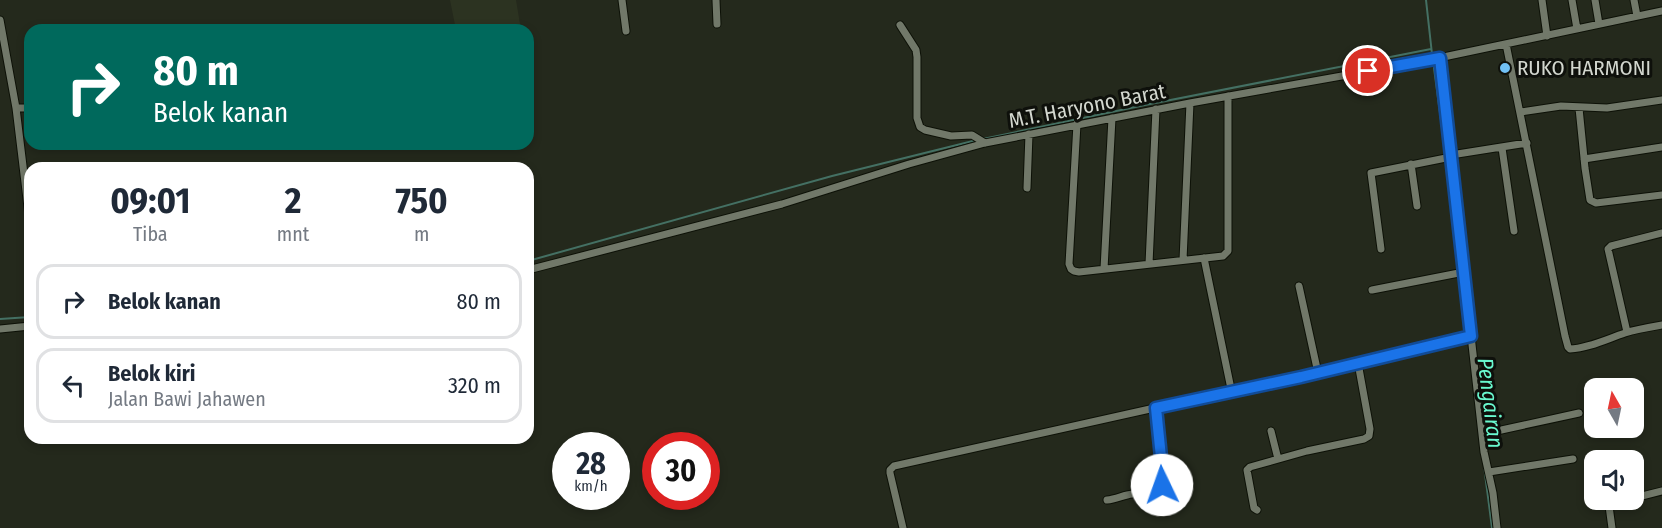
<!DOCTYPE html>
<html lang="id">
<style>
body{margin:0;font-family:"Fira Sans Condensed",sans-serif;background:#f2f2f3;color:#1f2937;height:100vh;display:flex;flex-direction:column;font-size:22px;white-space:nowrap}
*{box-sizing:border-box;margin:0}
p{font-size:20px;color:#747a83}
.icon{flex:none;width:33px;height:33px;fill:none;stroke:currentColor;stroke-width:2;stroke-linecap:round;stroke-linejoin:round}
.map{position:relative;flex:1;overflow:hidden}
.details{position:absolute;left:24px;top:162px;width:510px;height:282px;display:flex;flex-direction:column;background:#fff;border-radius:18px;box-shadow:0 3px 9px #0003}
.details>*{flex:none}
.banner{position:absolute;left:24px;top:24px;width:510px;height:126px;border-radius:18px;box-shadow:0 3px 9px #0003;background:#00695c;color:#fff;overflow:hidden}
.needle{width:39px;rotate:351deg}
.buttons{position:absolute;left:1584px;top:378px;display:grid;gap:12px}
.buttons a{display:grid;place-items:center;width:60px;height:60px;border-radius:12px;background:#fff;box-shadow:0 3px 9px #0003;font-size:30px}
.speed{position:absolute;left:552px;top:432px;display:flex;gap:12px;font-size:30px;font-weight:700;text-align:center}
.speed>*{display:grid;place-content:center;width:78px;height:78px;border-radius:50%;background:#fff;box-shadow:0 3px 9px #0003;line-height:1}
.speed small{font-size:15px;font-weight:400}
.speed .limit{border:9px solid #d22;background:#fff;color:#111}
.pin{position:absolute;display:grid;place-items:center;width:51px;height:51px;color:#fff;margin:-26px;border:3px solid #fff;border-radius:50%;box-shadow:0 2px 6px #0007}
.me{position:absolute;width:66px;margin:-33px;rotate:357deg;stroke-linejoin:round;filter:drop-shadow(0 0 4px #0008)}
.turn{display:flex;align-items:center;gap:21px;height:126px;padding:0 30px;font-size:27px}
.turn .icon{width:78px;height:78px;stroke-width:2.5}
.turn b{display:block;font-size:42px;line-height:51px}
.eta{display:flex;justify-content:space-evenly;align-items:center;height:102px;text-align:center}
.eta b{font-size:36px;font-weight:700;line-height:42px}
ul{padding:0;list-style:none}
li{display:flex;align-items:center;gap:18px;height:75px;margin:0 12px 9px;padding:0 18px;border:3px solid #e0e1e3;border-radius:18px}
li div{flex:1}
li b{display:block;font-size:22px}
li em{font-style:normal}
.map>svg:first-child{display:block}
.built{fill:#2c3321}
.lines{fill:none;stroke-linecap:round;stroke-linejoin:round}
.stream{stroke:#447063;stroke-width:2}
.street-casing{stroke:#0d1107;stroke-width:9}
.street{stroke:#717869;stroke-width:7}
.route-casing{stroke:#114b97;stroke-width:15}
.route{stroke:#1a73e8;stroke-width:10}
.poi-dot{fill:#71c1f5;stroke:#0e100b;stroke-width:2}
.labels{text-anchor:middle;stroke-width:6;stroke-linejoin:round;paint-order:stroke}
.poi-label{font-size:21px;fill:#d3d7cf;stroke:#0e100b;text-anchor:start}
.street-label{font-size:21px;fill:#d3d7cf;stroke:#0e100b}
.water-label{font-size:22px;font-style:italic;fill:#69f8ce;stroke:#0e100b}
</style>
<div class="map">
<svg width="1662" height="528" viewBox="0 0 1662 528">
<rect width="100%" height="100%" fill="#24291c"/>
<path class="built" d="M450,0H516L521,30H456Z"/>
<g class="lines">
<path class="stream" d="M1426,0L1432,54
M1434,68L1455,225
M983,139L1145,105L1431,49
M528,261L832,176L977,140
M0,319L30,317
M1484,466L1492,528"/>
<g class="street-casing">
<path id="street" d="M622,0L626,31
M716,0L717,24
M1542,0L1547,36
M1572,0L1577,29
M1595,0L1599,24
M1634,0L1637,16
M0,20L16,108L30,224
M900,25L916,50L917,57V118L920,127L925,130L951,136L972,135L985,143
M1506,44L1565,336L1568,347L1570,349C1589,348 1607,339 1625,333C1637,329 1650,327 1662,325
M1440,58L1484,452L1493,493L1497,528
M16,108H30
M1579,108L1585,168L1590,200L1596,203L1662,195
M1521,112L1561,106L1607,108L1662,100
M1077,124L1069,264L1071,269L1074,271L1079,272L1223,256L1228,251V96
M1502,148L1514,231
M1451,155L1527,143
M1584,159L1662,147
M1411,164L1417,206
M1027,188L1029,134
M1381,249L1371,173L1451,157
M1204,258L1230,384
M1183,260L1190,103
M1149,264L1156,109
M1104,269L1112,118
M528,270L782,204L909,164L985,143L1190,103L1415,63L1662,11
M1299,286L1318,373
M1372,290L1464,272
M0,329L30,326
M1627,332L1608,249L1611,246L1662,233
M1271,431L1278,459
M1483,434L1579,413
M1489,472L1573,459
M1634,498L1662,491
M1107,500C1116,499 1124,495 1132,494C1142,492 1154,493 1161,487L1163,477L1156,408
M1257,510L1254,508L1247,470L1250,467L1307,451L1364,439L1369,436L1370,429L1358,363
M903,528L890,473V470L894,466L1177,403L1267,384L1471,336
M1612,528L1609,506L1628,500"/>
</g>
<use href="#street" class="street"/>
</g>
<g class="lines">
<g class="route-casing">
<path id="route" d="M1162,485L1163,477L1156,408L1301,377L1471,336L1440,58L1368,71"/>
</g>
<use href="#route" class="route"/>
</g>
<circle class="poi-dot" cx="1505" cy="68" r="6"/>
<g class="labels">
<g class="poi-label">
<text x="1517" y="75">RUKO HARMONI</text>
</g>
<g class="street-label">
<text transform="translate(1087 106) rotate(-11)" y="7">M.T. Haryono Barat</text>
</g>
<g class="water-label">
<text transform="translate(1491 403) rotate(83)" y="8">Pengairan</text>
</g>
</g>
</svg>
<div class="buttons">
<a><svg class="needle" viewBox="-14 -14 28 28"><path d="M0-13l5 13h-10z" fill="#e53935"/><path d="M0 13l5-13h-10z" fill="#747a83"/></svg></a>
<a><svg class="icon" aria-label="sound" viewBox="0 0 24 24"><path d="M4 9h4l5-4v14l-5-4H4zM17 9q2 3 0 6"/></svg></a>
</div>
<div class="speed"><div>28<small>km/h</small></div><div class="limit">30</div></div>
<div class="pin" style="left:1368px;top:71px;background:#d93025"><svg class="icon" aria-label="arrive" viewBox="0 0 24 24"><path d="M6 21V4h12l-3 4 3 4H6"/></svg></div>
<svg class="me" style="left:1162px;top:485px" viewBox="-20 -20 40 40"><circle r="19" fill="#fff"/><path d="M0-13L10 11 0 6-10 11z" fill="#1a73e8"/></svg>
<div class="banner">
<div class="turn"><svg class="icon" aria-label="right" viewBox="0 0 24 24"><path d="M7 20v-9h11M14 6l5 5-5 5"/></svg><div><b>80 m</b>Belok kanan</div></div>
</div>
<section class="details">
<div class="eta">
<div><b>09:01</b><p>Tiba</p></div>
<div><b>2</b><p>mnt</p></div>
<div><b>750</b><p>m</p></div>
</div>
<ul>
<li><svg class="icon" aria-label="right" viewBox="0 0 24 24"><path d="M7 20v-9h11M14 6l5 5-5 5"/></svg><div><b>Belok kanan</b></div><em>80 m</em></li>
<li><svg class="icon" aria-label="left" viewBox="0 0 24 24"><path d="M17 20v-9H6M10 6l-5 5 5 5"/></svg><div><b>Belok kiri</b><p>Jalan Bawi Jahawen</p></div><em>320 m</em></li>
</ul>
</section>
</div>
